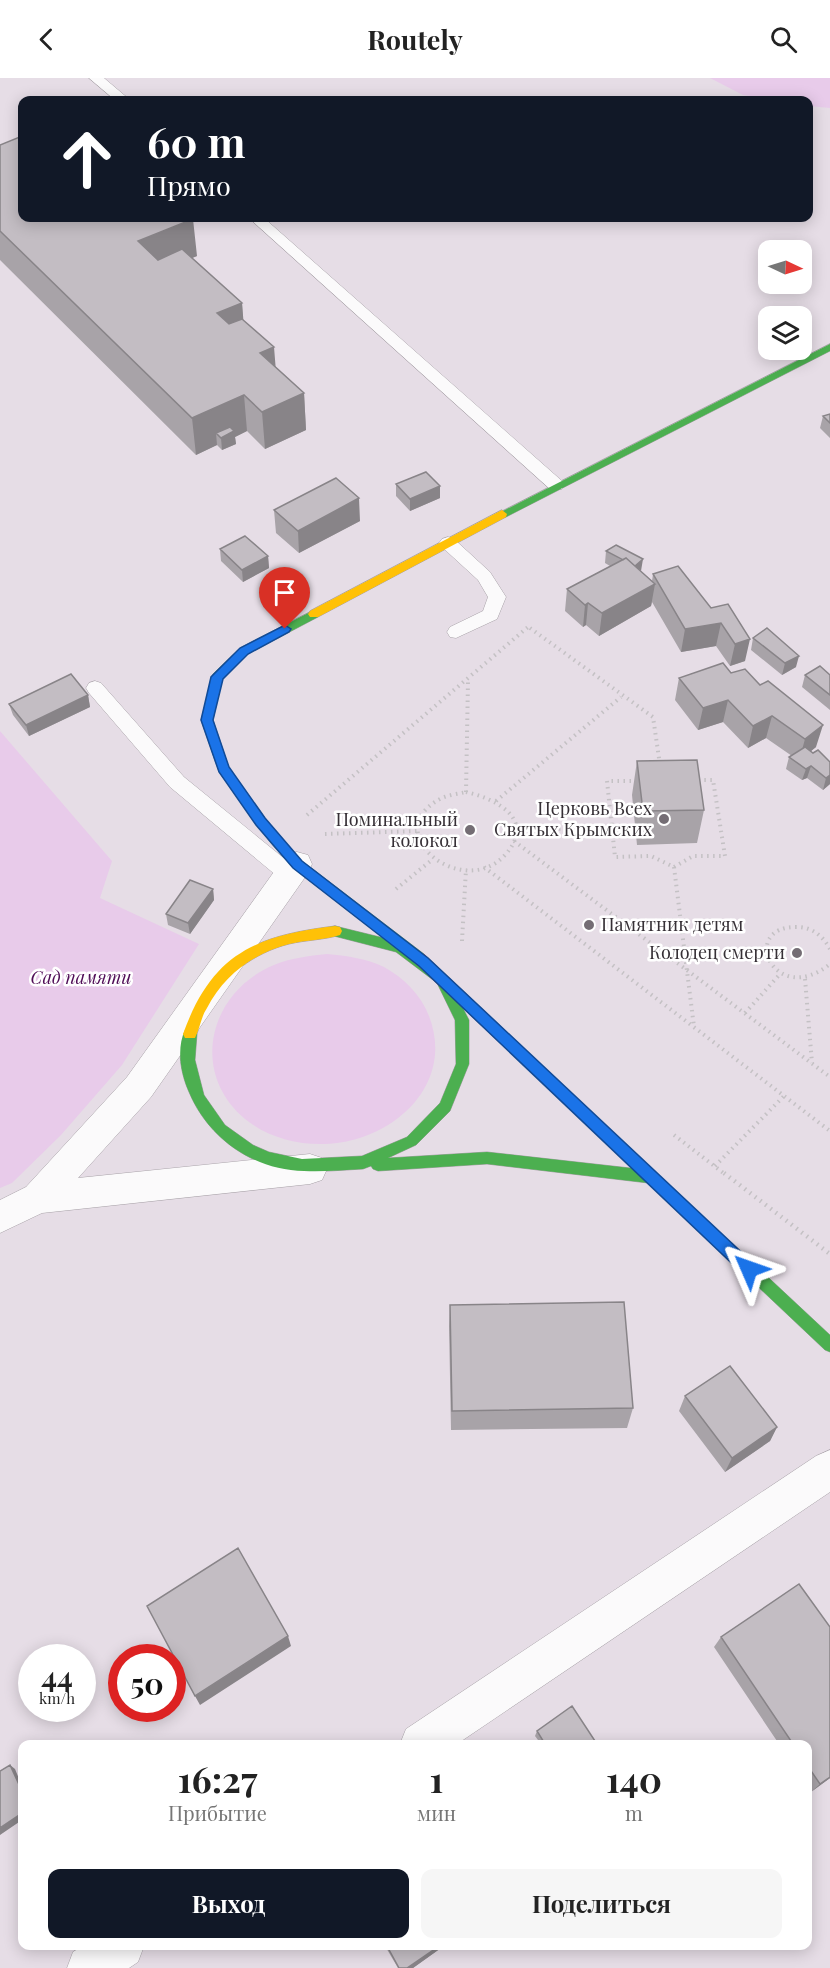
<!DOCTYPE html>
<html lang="ru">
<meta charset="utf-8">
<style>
body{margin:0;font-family:"Playfair Display",serif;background:#f6f6f6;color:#222;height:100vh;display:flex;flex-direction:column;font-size:22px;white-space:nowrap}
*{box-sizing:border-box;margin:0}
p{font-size:20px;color:#767676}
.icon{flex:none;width:33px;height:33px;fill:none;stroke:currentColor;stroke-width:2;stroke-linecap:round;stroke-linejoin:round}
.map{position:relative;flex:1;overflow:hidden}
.side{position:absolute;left:18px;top:1662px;width:794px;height:210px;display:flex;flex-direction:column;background:#fff;border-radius:12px;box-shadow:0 3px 15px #0003}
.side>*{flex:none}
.guide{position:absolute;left:18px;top:18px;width:795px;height:126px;border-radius:12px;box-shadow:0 3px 15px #0003;background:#111827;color:#fff;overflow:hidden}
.needle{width:39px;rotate:94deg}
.buttons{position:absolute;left:758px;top:162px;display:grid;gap:12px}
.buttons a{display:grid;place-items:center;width:54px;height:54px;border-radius:12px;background:#fff;box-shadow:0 3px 15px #0003;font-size:30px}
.speed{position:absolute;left:18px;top:1566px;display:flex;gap:12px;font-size:30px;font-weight:700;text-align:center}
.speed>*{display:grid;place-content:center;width:78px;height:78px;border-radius:50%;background:#fff;box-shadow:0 3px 15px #0003;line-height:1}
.speed small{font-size:15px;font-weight:400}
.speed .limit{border:9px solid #d22;background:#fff;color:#111}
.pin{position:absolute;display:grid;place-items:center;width:51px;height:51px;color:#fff;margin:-62px -26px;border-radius:50% 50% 50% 0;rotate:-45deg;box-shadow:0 0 6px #0007}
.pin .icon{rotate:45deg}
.me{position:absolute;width:66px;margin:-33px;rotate:313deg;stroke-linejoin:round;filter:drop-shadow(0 0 4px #0008)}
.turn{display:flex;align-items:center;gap:21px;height:126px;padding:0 30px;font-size:27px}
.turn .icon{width:78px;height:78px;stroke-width:2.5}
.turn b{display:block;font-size:42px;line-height:51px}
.eta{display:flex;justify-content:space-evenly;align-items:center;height:102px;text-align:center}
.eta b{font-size:36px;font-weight:700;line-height:42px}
.action{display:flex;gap:12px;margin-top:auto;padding:12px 30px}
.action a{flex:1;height:69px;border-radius:12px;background:#111827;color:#fff;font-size:24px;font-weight:700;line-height:69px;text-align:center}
.action a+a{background:#f6f6f6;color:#222}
header{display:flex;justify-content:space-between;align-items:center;height:78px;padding:0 30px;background:#fff;font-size:27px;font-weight:700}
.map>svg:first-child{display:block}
.green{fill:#e8cbea}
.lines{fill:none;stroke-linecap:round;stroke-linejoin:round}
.lane-casing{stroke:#a7a1a7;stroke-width:1}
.street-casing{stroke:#a7a1a7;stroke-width:1}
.fast-casing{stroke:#a7a1a7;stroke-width:1}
.slow-casing{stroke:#a7a1a7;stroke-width:1}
.jam-casing{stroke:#a7a1a7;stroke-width:1}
.path-far1{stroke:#c4c1c4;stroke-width:4;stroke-dasharray:1.5 4.5;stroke-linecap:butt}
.path{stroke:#c4c1c4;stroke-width:4.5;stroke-dasharray:1.5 5;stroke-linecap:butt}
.lane{fill:#fbfafb;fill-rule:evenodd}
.street{fill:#fbfafb;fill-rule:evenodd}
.fast{fill:#4caf50;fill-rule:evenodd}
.slow{fill:#ffc107;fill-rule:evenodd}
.jam{fill:#c62828;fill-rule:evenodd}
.wall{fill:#a8a3a8}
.shaded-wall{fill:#888488}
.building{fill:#c3bdc3;stroke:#888488;stroke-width:1.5}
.route{fill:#1a73e8;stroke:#114b97;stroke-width:1.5}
.poi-dot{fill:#746d74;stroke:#fff;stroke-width:2}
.labels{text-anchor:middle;stroke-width:5;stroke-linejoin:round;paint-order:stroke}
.poi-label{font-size:18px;fill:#363036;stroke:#fff;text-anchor:end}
.park-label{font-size:18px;font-style:italic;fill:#4f0c56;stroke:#fff}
</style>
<header><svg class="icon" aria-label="back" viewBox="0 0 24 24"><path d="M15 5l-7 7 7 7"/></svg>Routely<svg class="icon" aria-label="search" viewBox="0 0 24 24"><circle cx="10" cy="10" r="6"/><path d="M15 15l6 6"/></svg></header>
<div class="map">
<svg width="830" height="1890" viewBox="0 0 830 1890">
<rect width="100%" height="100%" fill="#e6dde6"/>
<path class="green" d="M710,0H830V30L809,28L808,22H777L743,17Z
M0,653L112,783L100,820L199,866L122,987L61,1057L12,1105L0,1110Z
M327,876C346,878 366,880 384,889C404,900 421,917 429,938C456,1008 391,1064 325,1066C296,1067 267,1059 245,1041C189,994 209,914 274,887C291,880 308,878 327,876Z"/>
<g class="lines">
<g class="lane-casing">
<path id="lane" d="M89,0H104L130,22H115Z
M249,140H264L562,403L564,407L562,411H550Z
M448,459L454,461L490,494L506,519L497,541L456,560L450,559L447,554L450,549L483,533L488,519L478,502L442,469L439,465L442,461Z
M95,603L101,605L184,699L297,791L300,797L297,803L290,805L283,803L170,709L89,615L86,610L89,605Z"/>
</g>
<g class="street-casing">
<path id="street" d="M297,774L308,777L312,786L308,795L151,1019L78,1100L310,1076L322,1080L327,1091L322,1102L310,1106L42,1135L0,1155V1122L26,1109L127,999L286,777Z
M830,1372V1414L457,1666H400L406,1651L816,1378Z
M83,1868H144L138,1884L129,1890H67L73,1874Z"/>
</g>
<g class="fast-casing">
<path id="fast" d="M830,266V273L506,439L502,440L497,436Z
M314,532L320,536L318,539L248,576L222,601L213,642L229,690L278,758L301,782L424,876L425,881L446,897L469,942V986L450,1033L416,1067L388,1080L487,1074L639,1091L645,1087L650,1089L830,1257V1274L825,1272L648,1105L487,1086L378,1093L373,1091L371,1088L363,1091C343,1092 323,1094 304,1093C253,1092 208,1060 189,1014C181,996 176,971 185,952H195L197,956L195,982L204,1017L225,1047L253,1067L269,1074L302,1081L362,1078L407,1059L440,1025L456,986L455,942L437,905L396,874L330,857L328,853L330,849L335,848L384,860L293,790L270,764L219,694L201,642L213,596L240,570Z"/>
</g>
<g class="slow-casing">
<path id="slow" d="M502,432L507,436L506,439L318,539H310L308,536L310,533Z
M335,848L340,849L342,853L340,857C324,862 306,862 289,866C254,875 224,897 207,930C201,939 200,950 195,960H185L183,956C212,876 254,858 335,848Z"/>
</g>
<g class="jam-casing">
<path id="jam" d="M419,875L424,876L650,1089L652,1093L650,1097L645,1099L640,1097L414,884L412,880L414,876Z"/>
</g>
<path class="path-far1" d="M530,550L653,639L660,687
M637,703H607L615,779L651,778L674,789L693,778H725L713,702H696
M466,714C497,721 537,742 505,777C463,823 377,755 440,721C447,717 458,716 466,714Z
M466,714L468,602
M496,723L621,619
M307,737L528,549
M517,752L613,749
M325,756L417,753
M514,763L830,999
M484,789L830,1053
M674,789L694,949
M396,811L433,781
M462,863L466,791
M830,871C823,858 812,849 797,849C738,848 774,931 830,886
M805,901L812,985
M745,935L781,895
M674,1057L726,1097
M715,1088L784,1018"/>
<path class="path" d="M724,1095L830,1176"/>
<use href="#lane" class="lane"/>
<use href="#street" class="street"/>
<use href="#fast" class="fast"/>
<use href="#slow" class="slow"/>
<use href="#jam" class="jam"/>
</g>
<path class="wall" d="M0,67L22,140L197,178L192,180L242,225L243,242L275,288L304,315L306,352L265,371L247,353L235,359L236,366L222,372L217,367L196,377L0,182Z
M830,336V360L820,350L823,338Z
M396,406L440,408V420L410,433L396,418Z
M274,432L360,443L299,475L276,455Z
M220,471L268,478L269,490L243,504L221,483Z
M606,473L641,493L652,503L653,496L711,530L728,526L745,583L730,588L716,568L681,574L652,524L651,528L599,558L586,547L583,549L565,533L567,511L610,488L605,485Z
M753,560L796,589L782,597L751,572Z
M731,595L816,669L811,673L830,706L823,712L807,700L802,702L786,691L789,679L792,678L766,660L748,670L723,644L698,652L675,622L679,600Z
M805,597H830V632L802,609Z
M88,617L90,629L29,658L13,637L9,626Z
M637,683L704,732L697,765L637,767L632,717Z
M213,811L214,822L190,856L168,847L166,836Z
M450,1227L633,1330L627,1350L451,1352L449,1248Z
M685,1318L777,1349L770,1363L725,1394L679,1333Z
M830,1549V1700L811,1714L807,1708V1666H779L714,1569L721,1559Z
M537,1653L597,1666H541L535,1658Z
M385,1868H441V1870L413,1890H398Z"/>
<path class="shaded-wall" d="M193,141L197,178L143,200L138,163Z
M242,225L245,262L217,235Z
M274,269L277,306L260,275Z
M304,315L306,352L265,371L262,334Z
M244,317L247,353L235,359L236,366L222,372L221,360L216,355L217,367L196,377L192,340Z
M440,408V420L410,433V421Z
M359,420L360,443L299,475L298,453Z
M268,478L269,490L243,504L242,492Z
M643,481L641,493L634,488Z
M655,506L651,528L599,558L602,535Z
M588,525L586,547L583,549L585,527Z
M721,545L716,568L681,574L685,551Z
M750,561L745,583L730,588L735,566Z
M799,578L796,589L782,597L785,585Z
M88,617L90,629L29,658L26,647Z
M728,622L723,644L698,652L703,630Z
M772,638L766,660L748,670L753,648Z
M823,647L816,669L799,683L805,661Z
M811,688L807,700L802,702L806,691Z
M830,697V706L823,712L826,700Z
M213,811L214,822L190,856L188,845Z
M777,1349L770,1363L725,1394L732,1380Z
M288,1558L291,1568L200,1627L195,1618Z
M10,1687L15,1691L22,1708V1713Z
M830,1699V1700L811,1714L820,1706Z
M22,1735V1742L0,1757V1750Z
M439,1868H441V1870L413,1890H407Z"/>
<path class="building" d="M22,58V140H191L193,141L138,163L158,182L182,171L242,225L217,235L229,246L242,241L274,269L260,275L304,315L262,334L244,317L192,340L0,153V67Z
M830,336V345L823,338Z
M230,349L234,353L221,360L216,355Z
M426,394L440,408L410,421L396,406Z
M336,400L359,420L298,453L274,432Z
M245,458L268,478L242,492L220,471Z
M616,467L643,481L635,488L626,480L623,482L606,473Z
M626,480L655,506L602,535L588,525L585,527L567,511Z
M678,488L711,530L728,526L750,561L735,566L721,545L685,551L653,496Z
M767,550L799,578L785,585L753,560Z
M723,585L731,595L745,591L760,607L768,603L823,647L805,661L772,638L753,648L728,622L703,630L679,600Z
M820,588L830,597V617L805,597Z
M71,596L88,617L26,647L9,626Z
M805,669L813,675L818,672L830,684V697L826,700L811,688L806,691L789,679Z
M697,682L704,732L643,733L637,683Z
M190,802L213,811L188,845L166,836Z
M624,1224L633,1330L452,1333L450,1227Z
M730,1288L777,1349L732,1380L685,1318Z
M238,1470L288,1558L195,1618L147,1528Z
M799,1506L830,1549V1699L820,1706L807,1687V1666H793L721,1559Z
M572,1628L597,1666H545L537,1653Z
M10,1687L22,1713V1735L0,1750V1693Z
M387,1868H439L407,1890H399Z"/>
<path class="route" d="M285,547L291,551L289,554L248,576L223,601L213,642L229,689L265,740L302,783L428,880L754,1186L756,1191L754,1196L749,1198L743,1196L419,888L293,790L256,747L219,694L201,642L211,599L240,570Z"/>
<g class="poi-dot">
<circle cx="664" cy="741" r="6"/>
<circle cx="470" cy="752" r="6"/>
<circle cx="589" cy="847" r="6"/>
<circle cx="797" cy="875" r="6"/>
</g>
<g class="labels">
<g class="poi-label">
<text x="652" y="737">Церковь Всех<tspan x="652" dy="21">Святых Крымских</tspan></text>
<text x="458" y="748">Поминальный<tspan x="458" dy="21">колокол</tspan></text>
<text x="601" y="853" text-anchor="start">Памятник детям</text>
<text x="785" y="881">Колодец смерти</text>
</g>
<g class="park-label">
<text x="81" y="906">Сад памяти</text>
</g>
</g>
</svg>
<div class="buttons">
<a><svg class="needle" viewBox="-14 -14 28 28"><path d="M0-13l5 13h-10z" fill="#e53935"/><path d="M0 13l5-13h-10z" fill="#767676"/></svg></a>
<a><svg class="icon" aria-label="layers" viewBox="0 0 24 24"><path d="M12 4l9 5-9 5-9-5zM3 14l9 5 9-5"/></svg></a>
</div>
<div class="speed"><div>44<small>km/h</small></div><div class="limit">50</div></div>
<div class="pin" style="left:285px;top:551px;background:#d93025"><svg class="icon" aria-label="arrive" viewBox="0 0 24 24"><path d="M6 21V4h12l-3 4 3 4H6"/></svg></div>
<svg class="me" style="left:749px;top:1191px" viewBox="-20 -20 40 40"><path d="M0-17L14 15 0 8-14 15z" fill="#1a73e8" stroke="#fff" stroke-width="4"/></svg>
<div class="guide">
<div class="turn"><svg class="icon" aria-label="ahead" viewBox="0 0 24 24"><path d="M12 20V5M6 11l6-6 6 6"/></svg><div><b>60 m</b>Прямо</div></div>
</div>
<section class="side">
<div class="eta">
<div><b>16:27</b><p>Прибытие</p></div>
<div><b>1</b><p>мин</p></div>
<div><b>140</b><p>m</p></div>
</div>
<div class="action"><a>Выход</a><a>Поделиться</a></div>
</section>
</div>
